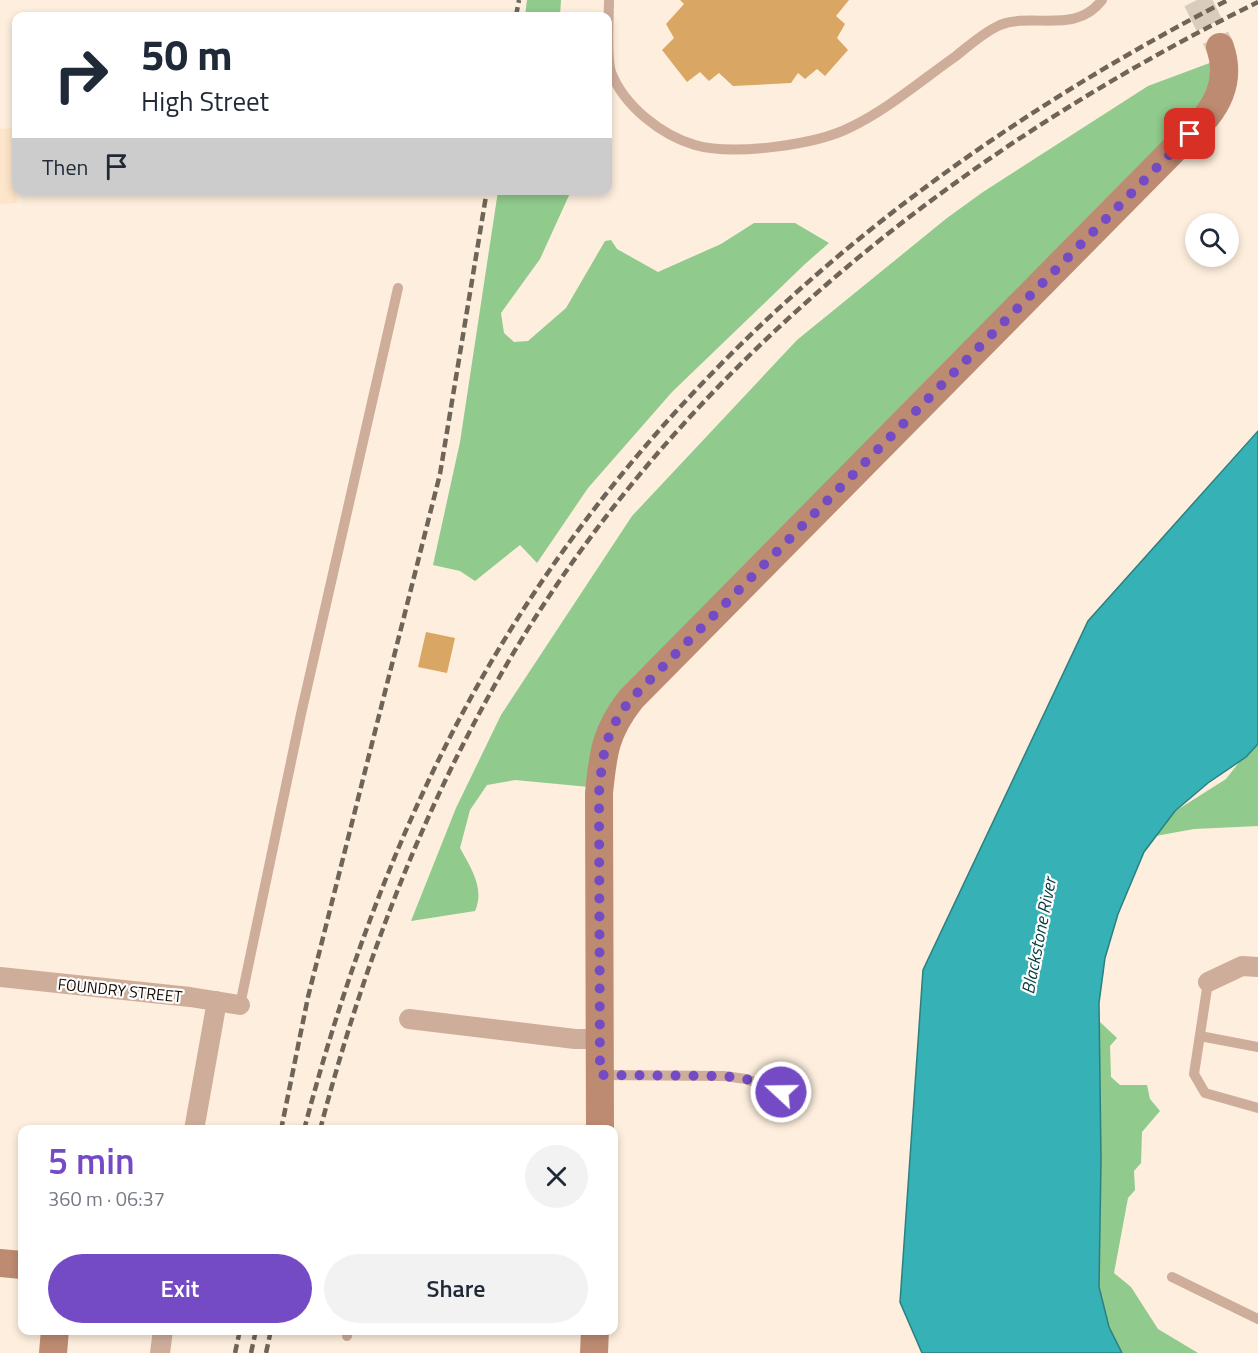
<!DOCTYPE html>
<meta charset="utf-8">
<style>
body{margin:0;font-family:"Titillium Web",sans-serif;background:#f2f2f3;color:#1f2937;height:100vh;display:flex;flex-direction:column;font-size:22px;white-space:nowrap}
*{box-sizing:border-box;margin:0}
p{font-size:20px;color:#747a83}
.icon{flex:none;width:33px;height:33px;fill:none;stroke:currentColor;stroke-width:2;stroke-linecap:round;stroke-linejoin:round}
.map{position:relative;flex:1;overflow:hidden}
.panel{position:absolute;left:18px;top:1125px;width:600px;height:210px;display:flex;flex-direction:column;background:#fff;border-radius:12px;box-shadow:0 3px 9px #0003}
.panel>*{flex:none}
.hud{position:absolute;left:12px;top:12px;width:600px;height:183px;border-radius:12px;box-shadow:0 3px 9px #0003;background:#fff;color:#1f2937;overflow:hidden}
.tools{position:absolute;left:1185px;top:213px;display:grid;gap:12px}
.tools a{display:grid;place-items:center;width:54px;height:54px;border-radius:50%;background:#fff;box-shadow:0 3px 9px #0003;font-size:30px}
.pin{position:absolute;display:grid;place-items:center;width:51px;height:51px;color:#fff;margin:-26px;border-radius:12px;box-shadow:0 3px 9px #0006}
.me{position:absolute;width:66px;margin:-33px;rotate:291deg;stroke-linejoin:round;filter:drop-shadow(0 0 4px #0008)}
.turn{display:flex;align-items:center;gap:21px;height:126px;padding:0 30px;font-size:27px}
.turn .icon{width:78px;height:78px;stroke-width:2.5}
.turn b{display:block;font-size:42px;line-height:51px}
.then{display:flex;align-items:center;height:57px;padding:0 30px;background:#0003;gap:12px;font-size:22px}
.round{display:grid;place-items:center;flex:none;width:63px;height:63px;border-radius:32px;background:#f2f2f3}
.overview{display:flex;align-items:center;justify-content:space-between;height:102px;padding:0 30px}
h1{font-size:36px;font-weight:600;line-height:45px;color:#744bc4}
.action{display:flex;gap:12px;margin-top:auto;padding:12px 30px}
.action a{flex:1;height:69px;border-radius:36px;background:#744bc4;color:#fff;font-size:24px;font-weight:600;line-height:69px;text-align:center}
.action a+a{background:#f2f2f3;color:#1f2937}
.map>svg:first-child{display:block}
.built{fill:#fde5c9}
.forest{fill:#90ca8c}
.water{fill:#36b1b5;stroke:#2c8080;stroke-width:1.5}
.building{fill:#daa663}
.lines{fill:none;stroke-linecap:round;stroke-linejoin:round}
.secondary-tunnel{stroke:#daccbc;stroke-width:28;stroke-dasharray:28 14;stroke-linecap:butt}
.lane{stroke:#cfad9b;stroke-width:10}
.street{stroke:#cfad9b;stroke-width:20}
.secondary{stroke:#bd8b71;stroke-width:28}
.rail{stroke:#6f6458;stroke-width:4.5;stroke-dasharray:9 4.5;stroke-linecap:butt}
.route{stroke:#744bc4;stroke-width:10;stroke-dasharray:0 18}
.labels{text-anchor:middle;stroke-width:4.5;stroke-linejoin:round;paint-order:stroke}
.street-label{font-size:16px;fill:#150d04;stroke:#fefefe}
.water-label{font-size:18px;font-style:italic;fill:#043e40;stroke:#fefefe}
</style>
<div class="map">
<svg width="1258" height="1353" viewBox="0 0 1258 1353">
<rect width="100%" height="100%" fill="#fdeedd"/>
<path class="built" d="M13,128L17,203L0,204V129Z"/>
<path class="forest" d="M527,0H561L560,16H525Z
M1215,61L1218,76L1187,148L634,712L600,788L515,780L487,785L470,810L460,848C471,868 485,889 475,911L411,921L456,808L501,715L632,516L797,340L947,218L983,192L1148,86Z
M498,191H571L540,259L501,313L504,333L514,342L528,341L566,308L605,241L611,240L617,249L658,272L721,244L754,223H795L829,243L805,264L672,392L588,488L537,563L520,545L475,581L460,571L433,565L460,442Z
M1258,738V826L1194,829L1128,841L1226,779Z
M1091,952L1104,973L1095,989L1100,1022L1117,1038L1110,1046L1111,1077L1120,1085H1147L1150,1099L1160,1111L1142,1132L1141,1163L1134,1171L1135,1190L1128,1198L1114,1273L1131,1287L1158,1329L1198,1353H1085Z"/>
<path class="water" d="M1258,431V744L1246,757L1208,783L1175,811L1144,852L1118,914L1105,958L1099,1003L1101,1160L1099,1287L1109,1327L1122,1353H922L900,1302L923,970L1088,621Z"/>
<path class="building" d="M680,0H849L836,16L845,24L837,38L848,50L825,76L817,69L805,79L798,73L791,83L733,86L719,73L709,81L700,72L687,82L662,50L674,38L666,24L684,4Z
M426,632L455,638L447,673L418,667Z"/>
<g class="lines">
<path class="secondary-tunnel" d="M1197,0L1220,47"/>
<path class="lane" d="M609,0C609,18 606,57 611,72C624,106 661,135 695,145C733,156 816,145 851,127C888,109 922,80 956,56C970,45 984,32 1000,25C1032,12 1076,35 1102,0
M1208,982L1194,1074L1205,1093L1258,1108
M240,1005L301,714L398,288
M1200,1036L1258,1047
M601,1075L724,1076L746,1079L781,1092
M1172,1277L1258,1319
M347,1336L348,1330"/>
<path class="street" d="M0,977L190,997L240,1005
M1208,982L1242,966L1258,967
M409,1019L575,1039H600
M194,1130L217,1001
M160,1353L163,1330"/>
<path class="secondary" d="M600,1130L599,793C603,753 605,732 631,699L1206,117C1223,96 1229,73 1220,47
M0,1263L22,1265
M53,1353L55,1330
M594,1353L595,1330"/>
<path class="rail" d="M516,16L519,0
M281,1130L308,997L440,474L487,190
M304,1130C344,978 398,829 474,692C645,383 918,160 1228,0
M320,1130C363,965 424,804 511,657C683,366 958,150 1258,2
M235,1353L240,1330
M251,1353L256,1330
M266,1353L271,1330"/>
</g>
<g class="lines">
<path class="route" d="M781,1092L746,1079L724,1076L600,1075L599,793C603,752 605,732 631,699L1190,134"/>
</g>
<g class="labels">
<g class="street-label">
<text transform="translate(120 990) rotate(6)" y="6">FOUNDRY STREET</text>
</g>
<g class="water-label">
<text transform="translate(1039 936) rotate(-79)" y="6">Blackstone River</text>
</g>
</g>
</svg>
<div class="tools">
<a><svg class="icon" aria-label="search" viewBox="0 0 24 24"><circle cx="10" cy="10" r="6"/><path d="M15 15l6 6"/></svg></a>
</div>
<div class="pin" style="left:1190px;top:134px;background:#d93025"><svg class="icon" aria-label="arrive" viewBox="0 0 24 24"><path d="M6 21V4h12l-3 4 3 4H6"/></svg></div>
<svg class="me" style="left:781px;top:1092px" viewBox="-20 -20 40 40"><circle r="17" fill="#744bc4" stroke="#fff" stroke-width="3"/><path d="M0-11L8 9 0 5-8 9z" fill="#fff"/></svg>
<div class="hud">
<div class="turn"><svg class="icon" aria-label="right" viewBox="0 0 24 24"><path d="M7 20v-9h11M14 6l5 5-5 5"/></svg><div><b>50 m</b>High Street</div></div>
<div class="then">Then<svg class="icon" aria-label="arrive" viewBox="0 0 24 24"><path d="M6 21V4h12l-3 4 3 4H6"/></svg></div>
</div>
<section class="panel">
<div class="overview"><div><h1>5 min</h1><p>360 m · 06:37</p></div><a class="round"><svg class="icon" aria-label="close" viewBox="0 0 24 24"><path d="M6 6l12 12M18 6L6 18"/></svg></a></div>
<div class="action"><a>Exit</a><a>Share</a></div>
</section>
</div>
